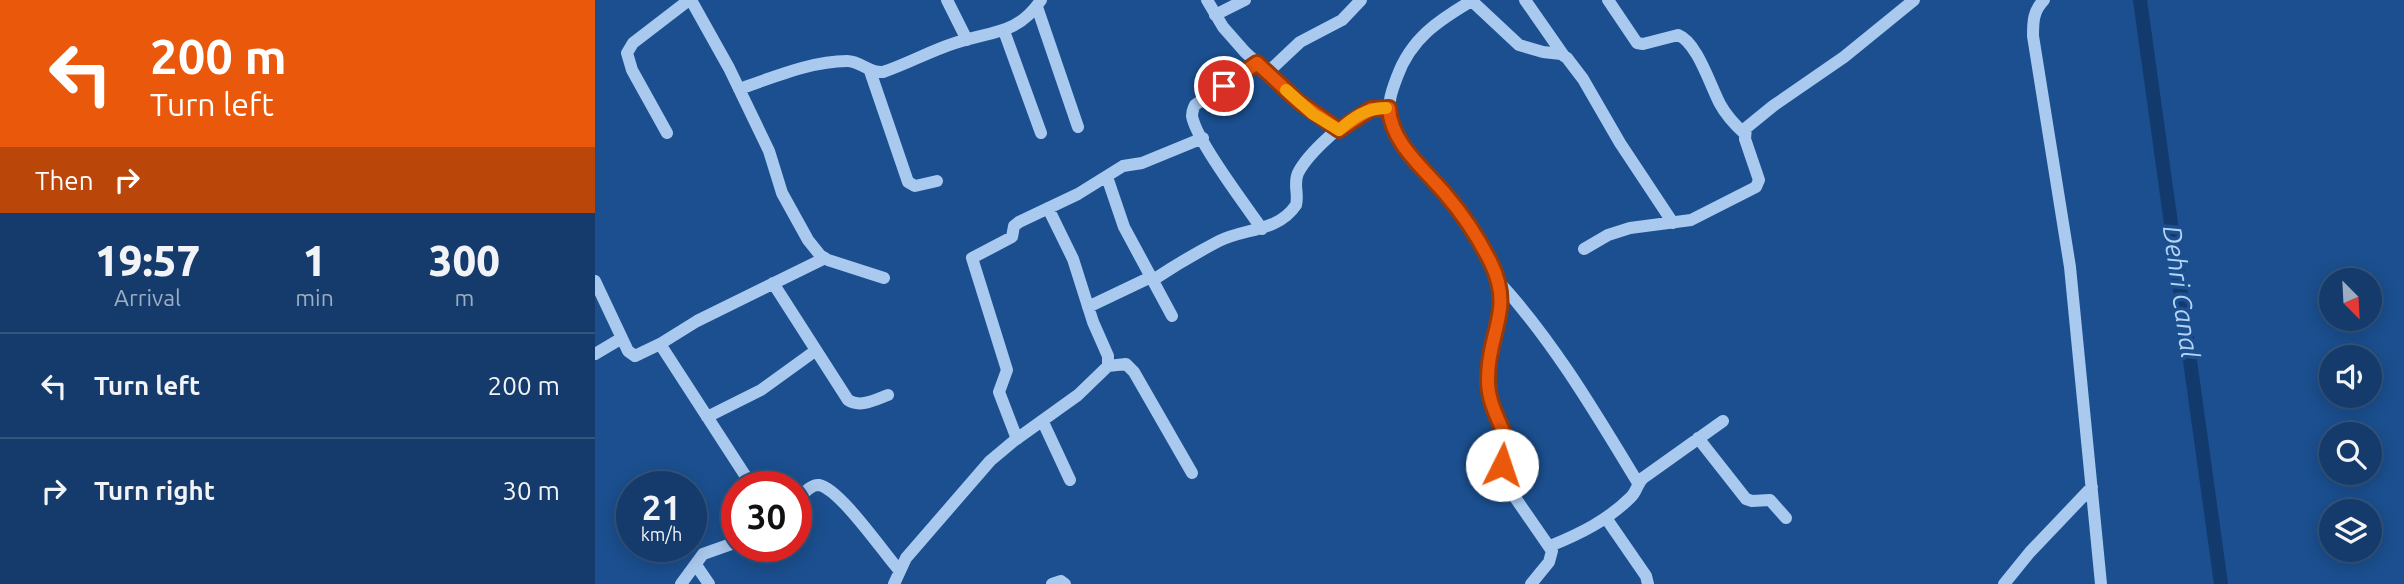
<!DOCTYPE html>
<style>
body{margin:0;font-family:Ubuntu,sans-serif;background:#214673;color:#f1f3f6;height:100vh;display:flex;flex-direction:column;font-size:26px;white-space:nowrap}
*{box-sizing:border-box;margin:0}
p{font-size:23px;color:#9dadc1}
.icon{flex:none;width:38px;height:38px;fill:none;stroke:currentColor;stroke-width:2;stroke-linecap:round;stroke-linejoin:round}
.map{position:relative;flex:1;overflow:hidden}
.sheet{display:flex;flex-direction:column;background:#143b6b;width:595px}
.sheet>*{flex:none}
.top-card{background:#ea580c;color:#fff;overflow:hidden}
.needle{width:46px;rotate:156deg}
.buttons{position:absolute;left:1724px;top:268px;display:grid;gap:14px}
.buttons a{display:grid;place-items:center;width:63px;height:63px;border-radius:50%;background:#143b6b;box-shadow:0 4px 18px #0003,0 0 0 2px #33557e;font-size:35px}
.speed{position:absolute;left:21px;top:471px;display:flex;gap:14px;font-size:35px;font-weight:700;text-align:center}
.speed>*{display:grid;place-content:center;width:91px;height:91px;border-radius:50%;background:#143b6b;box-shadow:0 4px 18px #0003,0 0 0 2px #33557e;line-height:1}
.speed small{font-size:18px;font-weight:400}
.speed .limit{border:10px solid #d22;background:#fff;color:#111}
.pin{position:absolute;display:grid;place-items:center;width:60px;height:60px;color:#fff;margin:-30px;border:4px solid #fff;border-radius:50%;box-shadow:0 2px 7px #0007}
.me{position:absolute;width:77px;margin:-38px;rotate:4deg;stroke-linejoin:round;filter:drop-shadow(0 0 5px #0008)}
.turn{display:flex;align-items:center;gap:24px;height:147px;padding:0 35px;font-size:32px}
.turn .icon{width:91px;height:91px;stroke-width:2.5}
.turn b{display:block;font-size:49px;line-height:60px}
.then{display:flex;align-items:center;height:66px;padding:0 35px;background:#0003;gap:14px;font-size:26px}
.eta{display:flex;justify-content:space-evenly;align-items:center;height:119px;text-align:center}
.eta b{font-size:42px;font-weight:800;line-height:49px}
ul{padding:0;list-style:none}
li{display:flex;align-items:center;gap:21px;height:105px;padding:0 35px;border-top:2px solid #33557e}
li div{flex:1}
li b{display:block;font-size:26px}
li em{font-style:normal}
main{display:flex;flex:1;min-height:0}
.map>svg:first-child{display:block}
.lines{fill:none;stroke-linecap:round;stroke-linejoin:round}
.canal{stroke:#123a6d;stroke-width:14}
.minor{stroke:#a9c9ee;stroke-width:12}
.route-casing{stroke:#983908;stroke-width:18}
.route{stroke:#ea580c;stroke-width:12}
.slow{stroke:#f59e0b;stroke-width:12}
.labels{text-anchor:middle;stroke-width:7;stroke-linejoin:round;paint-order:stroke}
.water-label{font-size:26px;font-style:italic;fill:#b5d3f5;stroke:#1b4f8f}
</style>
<main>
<section class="sheet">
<div class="top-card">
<div class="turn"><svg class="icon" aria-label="left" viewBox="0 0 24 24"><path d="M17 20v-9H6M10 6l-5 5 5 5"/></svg><div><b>200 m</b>Turn left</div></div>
<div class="then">Then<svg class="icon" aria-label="right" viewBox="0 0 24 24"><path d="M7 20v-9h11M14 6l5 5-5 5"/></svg></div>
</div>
<div class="eta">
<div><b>19:57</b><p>Arrival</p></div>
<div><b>1</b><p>min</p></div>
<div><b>300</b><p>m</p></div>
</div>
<ul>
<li><svg class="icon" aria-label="left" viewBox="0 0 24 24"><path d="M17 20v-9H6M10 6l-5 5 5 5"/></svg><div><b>Turn left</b></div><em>200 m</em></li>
<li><svg class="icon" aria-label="right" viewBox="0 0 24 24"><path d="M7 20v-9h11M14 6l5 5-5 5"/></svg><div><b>Turn right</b></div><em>30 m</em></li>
</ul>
</section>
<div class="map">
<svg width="1809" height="584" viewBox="0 0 1809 584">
<rect width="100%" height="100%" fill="#1b4f8f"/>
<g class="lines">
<path class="canal" d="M1545,0L1626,584"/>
<path class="minor" d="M96,0L134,68L174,151L187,193L213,240L225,255L233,260L289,278
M352,0L372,40
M612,0L628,27L650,52L704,102L744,130
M878,0C844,20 816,38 802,77C797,90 792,104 795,118C799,145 834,174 851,194C872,219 892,249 903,280C915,313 893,345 893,379C893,405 907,425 915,449L906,461L919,496L957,551L954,562L936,584
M930,0L969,56
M1013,0L1042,43L1048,44L1083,35C1102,42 1115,85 1125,104C1131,115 1139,124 1149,133
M1449,0C1438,11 1438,22 1438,36L1475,267L1506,584
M877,1L924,45L948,52L966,54L972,58L988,79L1025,143L1078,223
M442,7L483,127
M620,15L650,0
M409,31L446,133
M662,63L600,105C598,110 597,110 597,116C601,140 651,206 667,229
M275,71L313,182L320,186L342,181
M673,72L705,42L747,20L766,0
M144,89C177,78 216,61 252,61C266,61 273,73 288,72C312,64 335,51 360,43C395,31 423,35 446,0
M72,133L37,70L32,53L38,43L94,0
M512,177L529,227L577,316
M989,249L1013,235L1035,228L1096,220L1161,187L1164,180L1150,139L1151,128L1178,106L1249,57L1319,0
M558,280C579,266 601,253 624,241C650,228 683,232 701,205C704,194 698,184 703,173C713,153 752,118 772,110C779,108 787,108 794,108
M0,281L33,351L40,356L65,344L102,321L230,258
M904,282C959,342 1001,414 1043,483
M178,283L253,400C265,408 280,400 293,395
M493,307L556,277
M65,344L157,486
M0,354L27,338
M513,366L531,364L539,372L597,473
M112,417L166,390L220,351
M448,422L475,480
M1103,438L1151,499L1157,501L1175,500L1191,518
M422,439L404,392L412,370L377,258L417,237L419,226L424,222L483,194L528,166L547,163L608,138
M201,500C207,495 216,484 224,485C245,489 288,552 304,570
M1011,518L1051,576L1053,584
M955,546C985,534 1013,520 1036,497C1042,491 1042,484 1048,478L1128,421
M101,565L114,584
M86,584L108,554L142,542
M299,584L311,558L395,461L420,440L483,395L513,366V356L498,322L478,259L453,208
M457,584L466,581L470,584
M1409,584L1435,552L1497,487"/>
</g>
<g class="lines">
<g class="route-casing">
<path id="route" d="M629,86L662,63L704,102L744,130L776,109L794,108C796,144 830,169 852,196C869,216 884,239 896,263C919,311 893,331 893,378C892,404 907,424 915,449L907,458V465"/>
</g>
<use href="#route" class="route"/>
<path class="slow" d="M691,90L718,114L744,130C758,118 771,108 791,108"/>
</g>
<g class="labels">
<g class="water-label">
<text transform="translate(1586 292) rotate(82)" y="9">Dehri Canal</text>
</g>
</g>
</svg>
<div class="buttons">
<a><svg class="needle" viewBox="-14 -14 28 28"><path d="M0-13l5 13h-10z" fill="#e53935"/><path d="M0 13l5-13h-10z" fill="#9dadc1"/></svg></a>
<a><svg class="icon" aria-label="sound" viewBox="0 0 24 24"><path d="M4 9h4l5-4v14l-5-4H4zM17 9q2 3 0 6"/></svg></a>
<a><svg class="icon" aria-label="search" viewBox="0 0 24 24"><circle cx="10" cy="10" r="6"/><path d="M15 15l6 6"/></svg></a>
<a><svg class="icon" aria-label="layers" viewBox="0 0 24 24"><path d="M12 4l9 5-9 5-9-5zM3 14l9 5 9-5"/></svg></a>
</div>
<div class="speed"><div>21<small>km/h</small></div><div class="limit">30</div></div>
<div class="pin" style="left:629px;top:86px;background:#d93025"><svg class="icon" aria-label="arrive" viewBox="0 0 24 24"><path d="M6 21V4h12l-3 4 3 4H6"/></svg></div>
<svg class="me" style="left:907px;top:465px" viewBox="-20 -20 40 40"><circle r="19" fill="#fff"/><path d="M0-13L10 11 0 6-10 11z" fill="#ea580c"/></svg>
</div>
</main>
